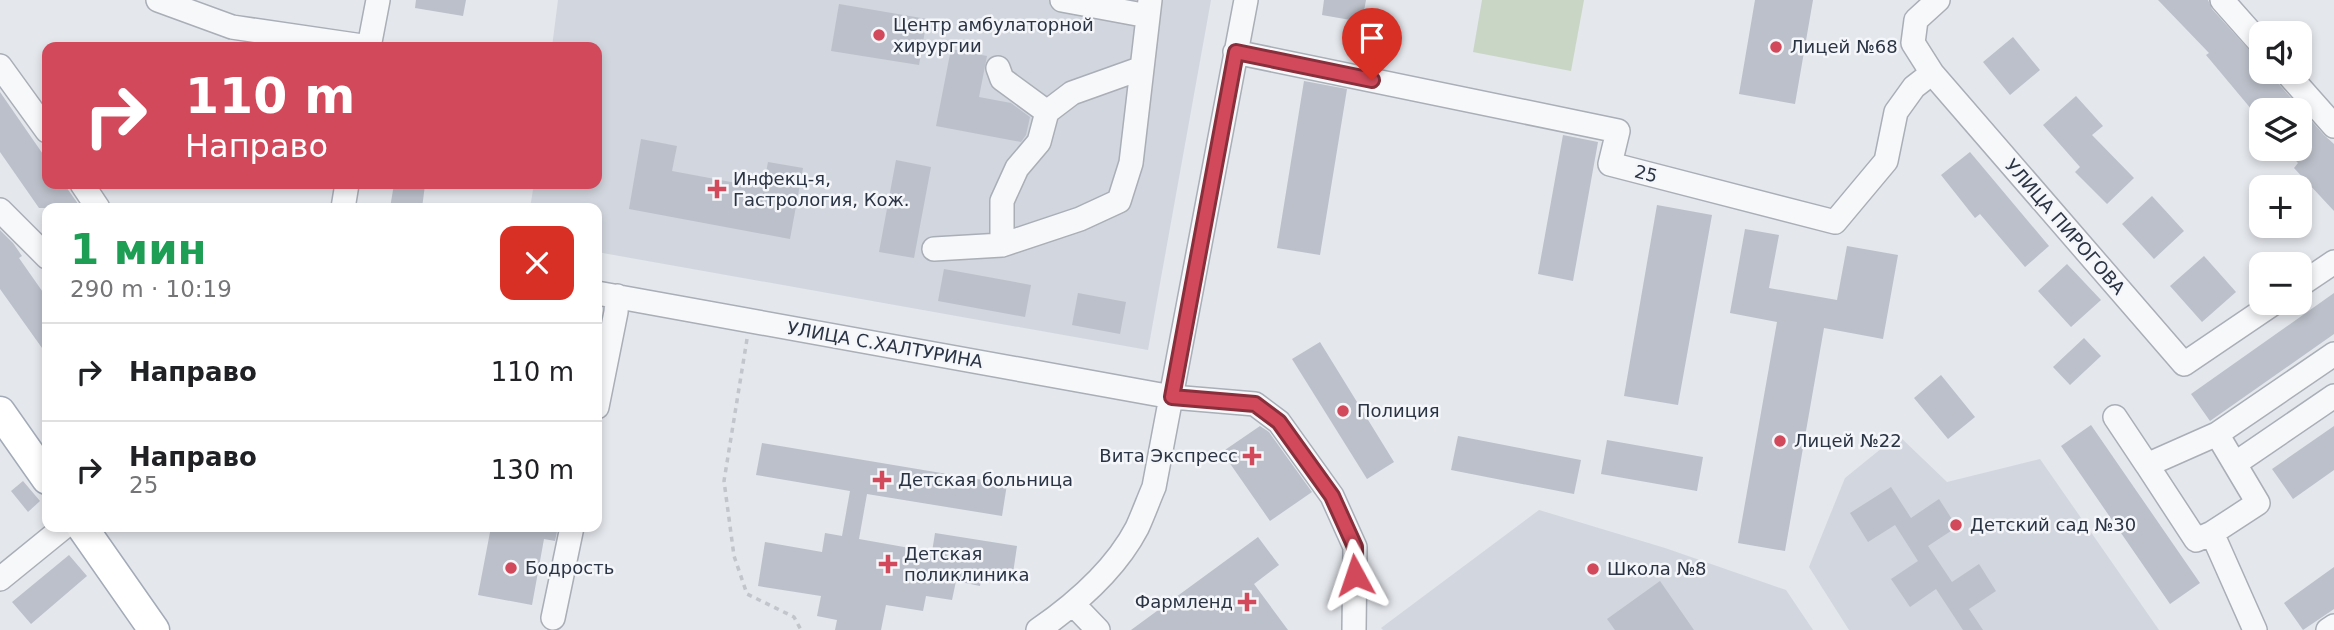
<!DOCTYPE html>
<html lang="ru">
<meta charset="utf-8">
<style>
body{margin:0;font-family:"DejaVu Sans",sans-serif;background:#f2f2f2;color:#202124;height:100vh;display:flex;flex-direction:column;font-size:26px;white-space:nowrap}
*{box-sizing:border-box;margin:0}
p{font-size:23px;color:#757577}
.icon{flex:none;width:38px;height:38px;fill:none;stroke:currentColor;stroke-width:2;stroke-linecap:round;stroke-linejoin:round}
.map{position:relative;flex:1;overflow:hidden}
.details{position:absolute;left:42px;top:203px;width:560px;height:329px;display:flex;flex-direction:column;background:#fff;border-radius:14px;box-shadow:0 4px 10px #0003}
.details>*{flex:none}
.guide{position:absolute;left:42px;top:42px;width:560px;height:147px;border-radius:14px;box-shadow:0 4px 10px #0003;background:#d1495b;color:#fff;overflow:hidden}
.tools{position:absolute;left:2249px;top:21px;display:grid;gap:14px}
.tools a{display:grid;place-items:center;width:63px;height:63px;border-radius:14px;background:#fff;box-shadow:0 4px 10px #0003;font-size:35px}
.pin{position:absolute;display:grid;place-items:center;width:60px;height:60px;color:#fff;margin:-72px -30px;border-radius:50% 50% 50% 0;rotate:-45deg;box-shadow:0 0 7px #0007}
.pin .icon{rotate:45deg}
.me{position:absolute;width:77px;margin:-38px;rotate:355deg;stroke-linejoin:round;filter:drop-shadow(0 0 5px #0008)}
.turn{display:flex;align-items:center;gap:24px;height:147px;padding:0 28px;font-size:32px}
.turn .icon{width:91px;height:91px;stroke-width:2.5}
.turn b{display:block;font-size:49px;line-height:60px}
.round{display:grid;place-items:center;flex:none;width:74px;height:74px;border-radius:14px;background:#f2f2f2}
.summary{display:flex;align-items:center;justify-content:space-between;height:119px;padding:0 28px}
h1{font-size:42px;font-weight:700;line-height:52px;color:#1e9e55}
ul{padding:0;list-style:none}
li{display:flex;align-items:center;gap:21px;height:98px;padding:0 28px;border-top:2px solid #e0e0e0}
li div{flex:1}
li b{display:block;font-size:26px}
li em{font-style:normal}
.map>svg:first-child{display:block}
.built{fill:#d2d6de}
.green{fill:#c9d6c5}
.building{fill:#bbc0ca}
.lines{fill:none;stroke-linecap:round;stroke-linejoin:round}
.minor-casing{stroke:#a9aeb7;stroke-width:26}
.major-casing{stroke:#a3abb8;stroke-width:33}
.path{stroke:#c2c5cb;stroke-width:3.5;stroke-dasharray:5 5;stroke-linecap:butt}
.minor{stroke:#f7f8fa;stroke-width:23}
.major{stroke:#fff;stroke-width:30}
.route-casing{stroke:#882f3b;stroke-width:18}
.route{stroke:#d1495b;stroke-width:12}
.poi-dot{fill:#d1495b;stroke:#f4f6f9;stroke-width:2.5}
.labels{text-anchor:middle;stroke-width:5;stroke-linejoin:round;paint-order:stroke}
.poi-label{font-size:18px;fill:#2b3445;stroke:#f4f6f9;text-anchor:start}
.street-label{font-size:18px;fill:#2b3445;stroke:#f4f6f9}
</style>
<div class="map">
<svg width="2334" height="630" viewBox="0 0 2334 630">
<rect width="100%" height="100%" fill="#e4e7ec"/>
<path class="built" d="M558,0H1211L1148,350L597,252V208H530L534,184H597V47H552Z
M1898,435L1947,482L2040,459L2159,630H1849L1809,567L1845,478Z
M1539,510L1665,548L1786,590L1813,630H1383L1381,628Z"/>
<path class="green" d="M1482,0H1584L1571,71L1473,52Z"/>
<path class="building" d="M416,0H466L463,16L415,8Z
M1324,0H1366L1362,22L1322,15Z
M1755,0H1813L1795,104L1739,94Z
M2158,0H2208L2212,9L2261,63V72H2268L2324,135L2334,144V211L2294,168L2298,163L2285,149H2300V110H2252L2206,55L2209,53Z
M839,4L927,19L919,65L831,51Z
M2013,37L2040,70L2010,95L1983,62Z
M951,49L987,56L979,97L1011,103L1030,117L1026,135L1021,142L936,126Z
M1304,81L1347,89L1320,255L1277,248Z
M0,92L47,160V184H64L81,208H39L0,152Z
M2076,96L2103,126L2092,135L2134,178L2107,204L2075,172L2080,167L2043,125Z
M1563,135L1598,142L1573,281L1538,274Z
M641,139L677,146L672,171L763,188L768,162L803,168L790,239L629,209Z
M1970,152L2049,246L2025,267L1980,214L1975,218L1941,175Z
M896,160L931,167L914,258L879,252Z
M394,184L425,185L422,208H390Z
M2152,196L2184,231L2154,259L2122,224Z
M1657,205L1712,215L1678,405L1624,396Z
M1745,229L1779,235L1769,288L1837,300L1847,246L1898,255L1883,339L1824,328L1785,551L1738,543L1777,322L1730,313Z
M0,230L13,243L22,256L19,258L47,298V355L0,289Z
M2204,256L2236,292L2202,322L2170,286Z
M2067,264L2101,300L2071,327L2038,291Z
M944,269L1031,285L1025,317L938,301Z
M1078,293L1126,302L1120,334L1072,325Z
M2334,293V334L2210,421L2191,394Z
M2084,338L2101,356L2070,385L2053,367Z
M1320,342L1394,462L1367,479L1292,359Z
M1941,375L1975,417L1948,439L1914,398Z
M2091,425L2200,583L2170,604L2061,446Z
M1260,426L1269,432L1312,492L1270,521L1222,452Z
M2334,426V470L2293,499L2272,469Z
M1458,436L1581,460L1574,494L1451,470Z
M1607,440L1703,457L1697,491L1601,474Z
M762,443L1007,484L1002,516L867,494L859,539L932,552L935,533L1017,546L1012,580L982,575L980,586L956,581L952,600L926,596L923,611L886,605L881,630H835L837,620L817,616L821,596L758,586L765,542L822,552L825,533L842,536L850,491L756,475Z
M23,481L40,501L28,512L11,491Z
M1891,487L1911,518L1939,499L1957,527L1928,546L1952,582L1979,564L1996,591L1969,609L1983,630H1963L1936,589L1910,607L1891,579L1918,561L1895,525L1868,542L1850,513Z
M491,527H558L555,541L544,539L532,605L478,595Z
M1258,537L1279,565L1254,584L1288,630H1131Z
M69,555L87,576L31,624L12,602Z
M2334,567V609L2303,630L2284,603Z
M1660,581L1694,630H1615L1607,619Z"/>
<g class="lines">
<g class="minor-casing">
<path id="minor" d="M158,0L232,27L369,47
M1062,0L1148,16
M1938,0L1916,20L1913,43L1932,73L2184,364L2274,303
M2222,0L2261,44
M369,47L378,0
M1235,52L1618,131L1610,164L1835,222L1886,161L1896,112L1914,87L1932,73
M0,66L47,131
M998,68L1002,79L1047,112
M2286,72L2334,126
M82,184L98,208
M343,208L347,184
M0,210L47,257
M1002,245V201L1017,168L1039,142L1047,112L1072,93L1142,68
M934,249L1002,245L1080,219L1119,201L1131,163L1150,0
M2300,285L2334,262
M597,293L1172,397L1255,404L1279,422L1332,496L1355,547L1354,630
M597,407L616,312L617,296
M2115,417L2147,465
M2217,434L2258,503L2212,533L2255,630
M2236,463L2334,396
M2212,533L2196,540L2147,465L2217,434L2334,354
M0,579L64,527
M1074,605L1098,630
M553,618L572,527
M1038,630C1077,603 1115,570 1137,528C1143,515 1148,501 1154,487L1246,0
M2328,630L2334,626"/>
</g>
<g class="major-casing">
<path id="major" d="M0,412L47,479
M82,527L154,630"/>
</g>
<path class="path" d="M747,339L724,481L734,556L747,594L794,617L801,630"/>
<use href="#minor" class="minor"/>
<use href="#major" class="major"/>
</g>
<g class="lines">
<g class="route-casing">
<path id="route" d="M1355,575V547L1332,496L1279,422L1255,404L1172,397L1236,52L1372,80"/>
</g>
<use href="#route" class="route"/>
</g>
<g class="poi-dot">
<circle cx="879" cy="35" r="7"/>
<circle cx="1776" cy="47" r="7"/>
<path d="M713.5 178.5h7v7h7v7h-7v7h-7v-7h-7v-7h7z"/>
<circle cx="1343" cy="411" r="7"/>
<circle cx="1780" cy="441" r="7"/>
<path d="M1248.5 445.5h7v7h7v7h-7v7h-7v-7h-7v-7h7z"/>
<path d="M878.5 469.5h7v7h7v7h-7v7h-7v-7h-7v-7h7z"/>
<circle cx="1956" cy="525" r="7"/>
<path d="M884.5 553.5h7v7h7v7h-7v7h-7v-7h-7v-7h7z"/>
<circle cx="511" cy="568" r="7"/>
<circle cx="1593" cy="569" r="7"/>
<path d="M1243.5 591.5h7v7h7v7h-7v7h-7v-7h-7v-7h7z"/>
</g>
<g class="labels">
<g class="poi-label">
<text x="893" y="31">Центр амбулаторной<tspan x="893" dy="21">хирургии</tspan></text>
<text x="1790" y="53">Лицей №68</text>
<text x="733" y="185">Инфекц-я,<tspan x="733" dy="21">Гастрология, Кож.</tspan></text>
<text x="1357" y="417">Полиция</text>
<text x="1794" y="447">Лицей №22</text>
<text x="1238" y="462" text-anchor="end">Вита Экспресс</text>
<text x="898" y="486">Детская больница</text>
<text x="1970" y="531">Детский сад №30</text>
<text x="904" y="560">Детская<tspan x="904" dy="21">поликлиника</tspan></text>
<text x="525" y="574">Бодрость</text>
<text x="1607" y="575">Школа №8</text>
<text x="1233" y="608" text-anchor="end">Фармленд</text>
</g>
<g class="street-label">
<text transform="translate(1646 174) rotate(14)" y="6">25</text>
<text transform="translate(2065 227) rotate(49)" y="6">УЛИЦА ПИРОГОВА</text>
<text transform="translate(885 345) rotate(10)" y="6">УЛИЦА С.ХАЛТУРИНА</text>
</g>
</g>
</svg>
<div class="tools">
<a><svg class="icon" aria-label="sound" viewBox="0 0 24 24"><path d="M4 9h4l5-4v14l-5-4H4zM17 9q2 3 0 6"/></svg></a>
<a><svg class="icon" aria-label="layers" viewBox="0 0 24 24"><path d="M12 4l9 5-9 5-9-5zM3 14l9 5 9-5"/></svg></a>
<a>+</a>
<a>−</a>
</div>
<div class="pin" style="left:1372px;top:80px;background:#d93025"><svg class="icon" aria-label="arrive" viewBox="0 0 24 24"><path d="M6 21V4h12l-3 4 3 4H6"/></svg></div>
<svg class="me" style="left:1355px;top:575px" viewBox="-20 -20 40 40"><path d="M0-17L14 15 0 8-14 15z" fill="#d1495b" stroke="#fff" stroke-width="4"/></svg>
<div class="guide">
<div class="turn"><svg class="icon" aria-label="right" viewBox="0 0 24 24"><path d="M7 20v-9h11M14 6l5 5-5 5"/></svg><div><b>110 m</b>Направо</div></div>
</div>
<section class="details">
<div class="summary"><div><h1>1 мин</h1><p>290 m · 10:19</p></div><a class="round" style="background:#d93025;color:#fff"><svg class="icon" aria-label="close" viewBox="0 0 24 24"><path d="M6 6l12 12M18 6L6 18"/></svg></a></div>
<ul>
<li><svg class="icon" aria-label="right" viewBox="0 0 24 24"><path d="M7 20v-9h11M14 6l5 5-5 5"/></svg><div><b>Направо</b></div><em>110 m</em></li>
<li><svg class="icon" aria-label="right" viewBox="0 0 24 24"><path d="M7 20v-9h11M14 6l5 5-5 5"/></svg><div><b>Направо</b><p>25</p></div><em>130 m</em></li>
</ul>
</section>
</div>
